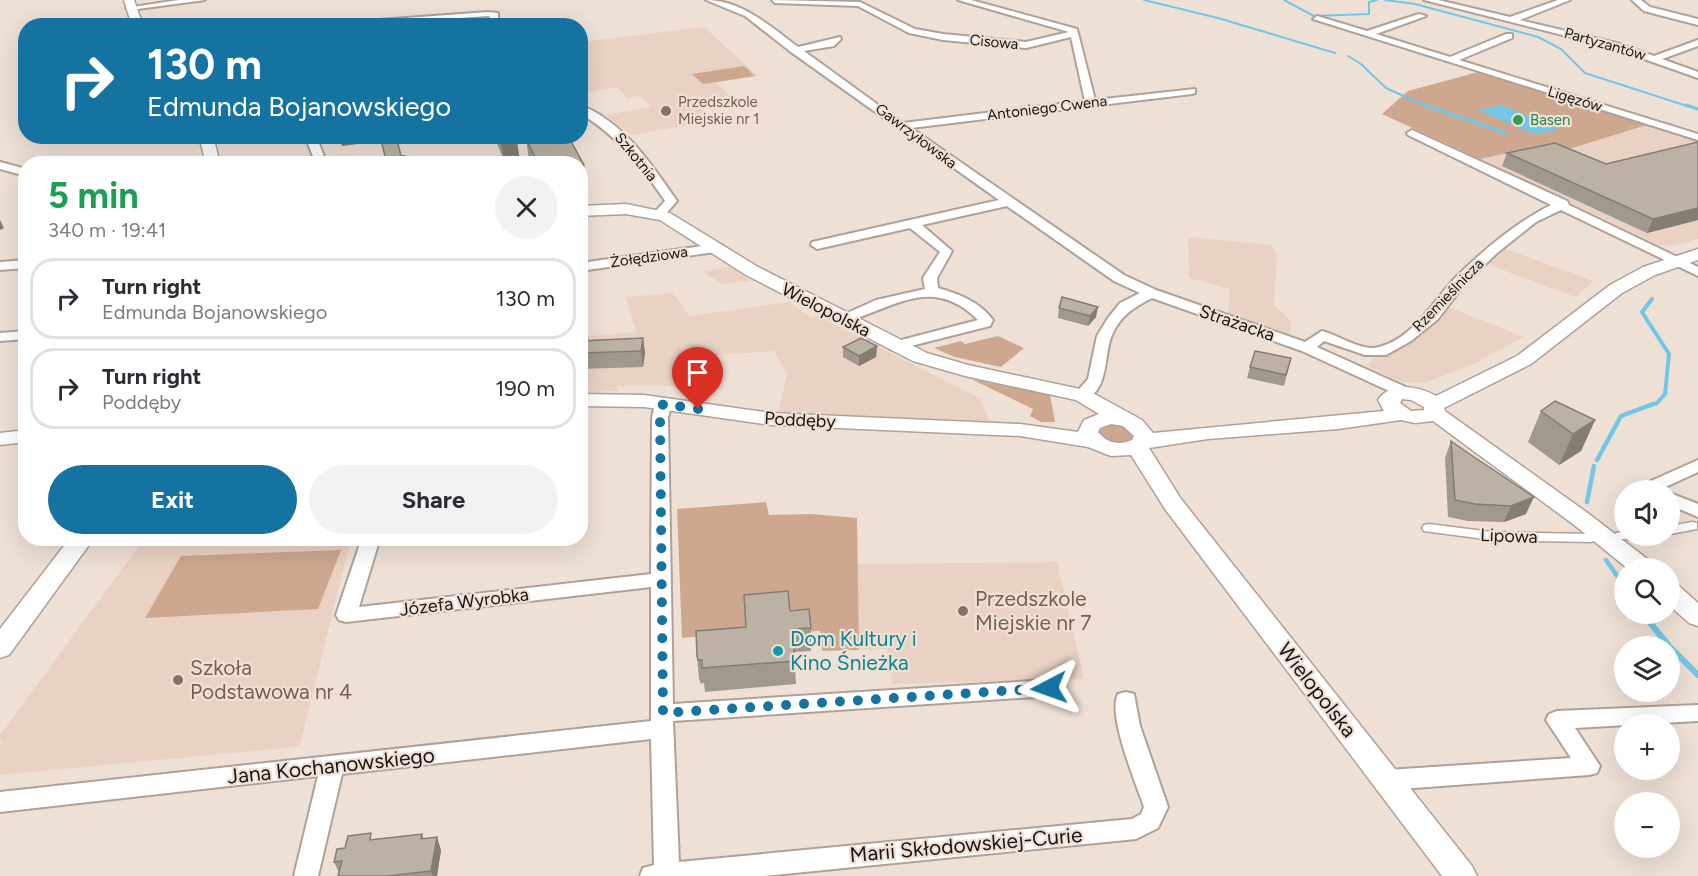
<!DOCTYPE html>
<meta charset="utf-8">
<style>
body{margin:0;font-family:Figtree,sans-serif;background:#f2f2f3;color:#2b2b33;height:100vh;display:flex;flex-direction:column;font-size:22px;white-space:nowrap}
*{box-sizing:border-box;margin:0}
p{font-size:20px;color:#7c7c81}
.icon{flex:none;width:33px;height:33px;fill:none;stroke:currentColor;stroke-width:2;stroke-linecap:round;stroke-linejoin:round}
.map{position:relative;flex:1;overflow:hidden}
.drawer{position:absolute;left:18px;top:156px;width:570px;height:390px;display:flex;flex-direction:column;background:#fff;border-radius:24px;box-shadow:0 6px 24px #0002}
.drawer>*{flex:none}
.top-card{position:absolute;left:18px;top:18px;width:570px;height:126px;border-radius:24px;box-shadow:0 6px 24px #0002;background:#1573a1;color:#fff;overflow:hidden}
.controls{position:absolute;left:1614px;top:480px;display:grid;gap:12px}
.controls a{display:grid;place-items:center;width:66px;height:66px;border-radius:50%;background:#fff;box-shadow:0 6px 24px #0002;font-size:30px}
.pin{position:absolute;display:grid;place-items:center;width:51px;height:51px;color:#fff;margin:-62px -26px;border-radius:50% 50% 50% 0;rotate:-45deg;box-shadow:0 0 6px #0007}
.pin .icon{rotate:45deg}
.me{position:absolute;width:66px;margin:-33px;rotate:266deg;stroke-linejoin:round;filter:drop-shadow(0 0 4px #0008)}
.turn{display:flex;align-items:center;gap:21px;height:126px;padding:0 30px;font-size:27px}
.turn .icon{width:78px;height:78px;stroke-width:2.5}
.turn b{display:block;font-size:42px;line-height:51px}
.round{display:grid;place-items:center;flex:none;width:63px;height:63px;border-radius:32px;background:#f2f2f3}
.summary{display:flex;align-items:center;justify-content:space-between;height:102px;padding:0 30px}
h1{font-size:36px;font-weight:700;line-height:45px;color:#1e9e55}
.cta{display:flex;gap:12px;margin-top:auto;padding:12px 30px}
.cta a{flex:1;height:69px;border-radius:36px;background:#1573a1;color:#fff;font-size:24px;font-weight:700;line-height:69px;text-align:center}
.cta a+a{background:#f2f2f3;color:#2b2b33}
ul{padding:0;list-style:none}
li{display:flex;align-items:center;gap:18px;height:81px;margin:0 12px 9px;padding:0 18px;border:3px solid #e1e1e2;border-radius:24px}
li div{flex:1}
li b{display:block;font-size:22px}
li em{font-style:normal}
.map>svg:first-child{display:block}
.built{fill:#e9d2c4}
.green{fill:#cea78f}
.water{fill:#72c7e7}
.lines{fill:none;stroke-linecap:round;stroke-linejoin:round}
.stream-far4{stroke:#72c7e7;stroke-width:2}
.stream-far3{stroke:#72c7e7;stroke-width:3}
.stream-far2{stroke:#72c7e7;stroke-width:4}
.stream-far1{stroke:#72c7e7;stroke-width:4.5}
.stream{stroke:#72c7e7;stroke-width:6}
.pedestrian-casing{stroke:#b0a198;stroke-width:3}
.minor-casing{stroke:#b0a198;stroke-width:4}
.tertiary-casing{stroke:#b0a198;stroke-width:3}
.pedestrian{fill:#fff;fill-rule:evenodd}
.minor{fill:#fff;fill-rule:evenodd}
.tertiary{fill:#fff;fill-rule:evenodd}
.wall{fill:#a1998e}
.shaded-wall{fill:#837d74}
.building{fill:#bbb2a5;stroke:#837d74;stroke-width:1.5}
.route{stroke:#1573a1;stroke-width:10;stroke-dasharray:0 18}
.education-dot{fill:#8d6e63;stroke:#efe0d6;stroke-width:2}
.leisure-dot{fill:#2e9e5b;stroke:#efe0d6;stroke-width:2}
.culture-dot{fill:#0f9aa8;stroke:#efe0d6;stroke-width:2}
.labels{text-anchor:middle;stroke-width:4.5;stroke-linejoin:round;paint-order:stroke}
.far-street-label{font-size:15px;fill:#1b1612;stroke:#efe0d6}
.far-education-label{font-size:15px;fill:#785e54;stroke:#efe0d6;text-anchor:start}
.far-leisure-label{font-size:15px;fill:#27864d;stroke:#efe0d6;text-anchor:start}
.street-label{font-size:18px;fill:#1b1612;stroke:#efe0d6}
.near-education-label{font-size:21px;fill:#785e54;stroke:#efe0d6;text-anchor:start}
.near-culture-label{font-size:21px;fill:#0d838f;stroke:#efe0d6;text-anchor:start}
.near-street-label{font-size:21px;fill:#1b1612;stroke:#efe0d6}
</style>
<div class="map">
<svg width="1698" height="876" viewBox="0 0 1698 876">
<rect width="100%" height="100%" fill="#efe0d6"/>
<path class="built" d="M704,27L758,76L716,83L736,101L699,107L713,121L631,135L606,115L652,107L640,96L627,98L617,87L581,93L580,69L589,67L581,58V42Z
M1647,125L1698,141V239L1673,246L1659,245L1477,159L1533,148L1556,153Z
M1188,237L1272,245L1277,257L1274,305L1292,322L1289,335L1228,313L1230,289L1189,278Z
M1500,247L1594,281L1575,297L1484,263Z
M730,267L751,281L721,284L702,271Z
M673,293L689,316L789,302L812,318L818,316L981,399L989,421L778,413L787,374L774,351L704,356L697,386H616L619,391L581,392L580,337L636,332L626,297Z
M1446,306L1524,337L1470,366L1424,383L1398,381L1366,365Z
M351,539L300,744L295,747L0,775V745L3,741H0V735L139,546L150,540Z
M1057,562L1084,679L892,684L888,649L859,650L857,564Z"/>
<path class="green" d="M744,66L755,76L703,84L692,74Z
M1478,72L1647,125L1556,153L1533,148L1480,159L1382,114L1408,91Z
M998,336L1024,348L1001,367L955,357L934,348L961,341L965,344Z
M971,379L1050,395L1055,422H1041L1030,416L1033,409Z
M1112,423L1125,426L1135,434V439C1121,447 1109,444 1098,433L1099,430Z
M766,502L769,515L811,514L857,518L859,650L822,651L820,631L800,632L796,624L794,610L773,611L747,632L682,638L677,509Z
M341,550L318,609L145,618L181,556Z"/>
<path class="water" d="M1502,105L1559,130L1534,134L1478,110Z"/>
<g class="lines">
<path class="stream-far4" d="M1144,0L1218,18L1335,53
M1284,0L1314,16L1369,14V2L1377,0
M1385,0L1415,4L1538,37L1561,49L1585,73L1690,107
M1348,56L1361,64L1386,88L1428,107"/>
<path class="stream-far3" d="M1424,105L1506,133
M1686,105L1698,109"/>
<path class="stream-far2" d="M1649,406L1657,403L1665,394L1669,354L1642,312L1652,299"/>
<path class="stream-far1" d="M1597,460L1621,416L1653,404
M1587,502L1594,466
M1606,560L1624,586"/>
<path class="stream" d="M1643,614L1669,646
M1670,647L1698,675"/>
<g class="pedestrian-casing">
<path id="pedestrian" d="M1692,522L1697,523V529L1670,534V526Z
M1429,524L1492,532L1590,534L1595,535L1597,538L1595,541L1590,542L1492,540L1424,531L1422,528L1424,525Z
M1621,532H1624V536H1634L1632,539H1616L1614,536L1616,533Z"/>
</g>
<g class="minor-casing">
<path id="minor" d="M179,0H205L130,10L126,8Z
M706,0C742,0 771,27 798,47L840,37L841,39L834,46L804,51L903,123L1085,101L1071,37L1026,48L943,40L909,33L858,6L775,3L772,0L860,2L915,29L943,34L1026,42L1069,32L958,0H971L1077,29L1095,100L1195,89V93L1192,94L911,128L1124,275L1156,290L1305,342L1322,331C1338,335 1362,352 1379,347C1414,338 1433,301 1456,277C1485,249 1515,223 1551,205L1408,135L1407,133L1412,130L1567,201L1569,205L1698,267V276L1561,210L1536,222L1497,253L1464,285L1438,319L1411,341L1386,355H1365L1324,341L1317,347L1410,389L1412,392L1410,395H1398L1302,351L1152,298C1134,307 1120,316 1112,335C1103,355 1110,393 1082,400L1074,395L1088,379L1097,336L1108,318L1120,303L1140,293L1114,281L1007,206L922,225L952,251L937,278L938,288C959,294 980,302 993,320L990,326L895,350L890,349L888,346L890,343L978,320C931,273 892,310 841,323L834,319L876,300L925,289L923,278L940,252L910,228L817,249L811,245L812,242L999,200L791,52L745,16Z
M1424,0H1438L1510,17L1558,0H1570L1520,20L1616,43L1654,56L1698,40V46L1662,59L1698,72V78L1610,47Z
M1632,0H1641L1650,7L1698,19V25L1644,11Z
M488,12L498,13V26H489L490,17L488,16L348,26H296Z
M1419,14L1426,16L1376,34L1450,57L1506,34H1512V38L1459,60L1698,134V140L1313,19L1317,16L1367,31Z
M580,105C623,121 652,165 677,201L663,217L659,218L653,214L665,201C641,165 617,136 580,113Z
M305,136H316L327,164H316Z
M0,162L26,169V176L0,169Z
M717,244L722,245V251L580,271V263Z
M26,260V268L0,270V262Z
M26,331V339L0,341V333Z
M663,399L671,404L668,418L673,704L1049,680L1057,682L1060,688L1057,694L1049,696L673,721L679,862L1132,819L1141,814L1144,807C1136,783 1107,715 1118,694L1126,692L1134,694L1140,726L1168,807L1158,828L1136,839L764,876H640L643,868L654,865L651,739L342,774L318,876H294L318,776L0,812V792L651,721V587L346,622L339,620L336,615L362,538H380L359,607L651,574L652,418L655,404Z
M1698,460V472L1659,490L1639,489L1642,485Z
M1670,493L1698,504V517L1670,505Z
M1698,705V721L1575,728L1600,766L1597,773L1589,775L1387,790L1379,787L1375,780L1379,773L1387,770L1571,758L1546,720L1549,714L1557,711Z"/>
</g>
<g class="tertiary-casing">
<path id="tertiary" d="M124,0H134L143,26H132Z
M199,136H213L220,164H206Z
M626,204L670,213L758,267L927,353L968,365L1089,391L1142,420L1153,433L1384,411L1378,400C1391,381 1418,386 1436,396L1517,356L1610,285L1643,267L1698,249V260L1655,275L1622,293L1531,364L1444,408L1445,411L1589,514L1651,562L1654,568H1627L1573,524L1433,421L1415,423L1401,420L1338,429L1208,439L1149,448L1181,499L1472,866L1477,876H1442L1165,509L1131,455L1111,456L1088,447L1020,436L771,425L644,407L580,406V394L644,395L771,413L1020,424L1078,432L1084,420L1099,414L1076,400L965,376L913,361L746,275L660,220L626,214L580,216V206ZM1402,399L1411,400L1424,407V410L1411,411L1400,403ZM1111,424L1123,426L1134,436L1132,440C1119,446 1107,443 1098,432L1100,428Z
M26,430V442L0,445V433Z
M70,538H94L9,655L0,658V629Z
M1670,583L1679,586L1698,603V626L1689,623L1670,606Z"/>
</g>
<use href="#pedestrian" class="pedestrian"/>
<use href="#minor" class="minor"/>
<use href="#tertiary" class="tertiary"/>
</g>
<path class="wall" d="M494,136H516L520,161L505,163Z
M526,138L584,165L587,187L580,188V164H531L529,160Z
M1698,142V220L1647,233L1502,166L1507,153L1606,164Z
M1059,308L1096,317L1088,326L1058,318Z
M580,332L582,341L643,338L645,353L643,367L580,369Z
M877,346L876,357L859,366L843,357V347Z
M1291,358L1284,386L1247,378L1250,367Z
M1541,411L1595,420L1581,451L1559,465L1528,442Z
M1451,441L1526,514L1504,522L1468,521L1448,517L1445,458Z
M790,611L811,628V651L794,652L796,684L705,692L704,683L701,684L699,679L697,656L746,627Z
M422,834L424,839L441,850L437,876H338L339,873L334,862L345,848L374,839Z"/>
<path class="shaded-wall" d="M339,136H355L357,144L342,146Z
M516,136L520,161L505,163L500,138Z
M580,165H584L587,187L580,188Z
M1698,208V220L1647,233L1653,219Z
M0,220L4,228L0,230Z
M1098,307L1096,317L1088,326L1090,316Z
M643,338L645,353L643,367L641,351Z
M877,346L876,357L859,366V356Z
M1595,420L1581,451L1559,465L1573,434Z
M1534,497L1526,514L1504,522L1511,506Z
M437,837L441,850L437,876H433L431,871Z"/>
<path class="building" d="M380,136H396L401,156H405L407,164H387Z
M500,136H515L500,138Z
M538,136H568L584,165H580V164H538L526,138Z
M1698,142V208L1653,219L1507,153L1555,143L1606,164Z
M1062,297L1098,307L1090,316L1059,308Z
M643,338L641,351L580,353V341Z
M861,338L877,346L859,356L843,347Z
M1255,351L1291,358L1286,375L1250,367Z
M1555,401L1595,420L1573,434L1541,411Z
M1451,441L1474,457L1534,497L1511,506L1475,504L1455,500Z
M788,591L790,611L809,609L811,628L792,629L795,661L702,668V660H698L697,656L696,631L746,627L744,595Z
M371,833L370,840L422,834L421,839L437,837L431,871L387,876H338L342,861L334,862L337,849L345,848L348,836Z"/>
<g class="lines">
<path class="route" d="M698,409L663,404L660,418L663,713L1049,688"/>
</g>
<g class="education-dot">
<circle cx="666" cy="111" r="6"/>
<circle cx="963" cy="611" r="6"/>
<circle cx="178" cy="680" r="6"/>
</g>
<circle class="leisure-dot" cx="1518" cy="120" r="6"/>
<circle class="culture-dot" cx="778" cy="651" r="6"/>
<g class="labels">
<g class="far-street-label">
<text transform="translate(994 42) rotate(5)" y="5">Cisowa</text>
<text transform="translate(1605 44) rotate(16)" y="5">Partyzantów</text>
<text transform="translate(1575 99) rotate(17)" y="5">Ligęzów</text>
<text transform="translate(1047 108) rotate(-7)" y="5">Antoniego Cwena</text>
<text transform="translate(916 136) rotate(37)" y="5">Gawrzyłowska</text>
<text transform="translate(636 157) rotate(51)" y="5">Szkotnia</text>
<text transform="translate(649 257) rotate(-8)" y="5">Żołędziowa</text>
<text transform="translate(1448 295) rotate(-46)" y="5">Rzemieślnicza</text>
</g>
<g class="far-education-label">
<text x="678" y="107">Przedszkole<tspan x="678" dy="17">Miejskie nr 1</tspan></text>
</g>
<g class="far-leisure-label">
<text x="1530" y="125">Basen</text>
</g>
<g class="street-label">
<text transform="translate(826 310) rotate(27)" y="6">Wielopolska</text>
<text transform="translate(1237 323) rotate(19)" y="6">Strażacka</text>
<text transform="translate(800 420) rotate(3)" y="6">Poddęby</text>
<text transform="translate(1509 536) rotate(2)" y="6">Lipowa</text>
<text transform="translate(464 602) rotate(-7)" y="6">Józefa Wyrobka</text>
</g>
<g class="near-education-label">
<text x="975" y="606">Przedszkole<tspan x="975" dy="24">Miejskie nr 7</tspan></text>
<text x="190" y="675">Szkoła<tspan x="190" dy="24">Podstawowa nr 4</tspan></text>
</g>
<g class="near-culture-label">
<text x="790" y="646">Dom Kultury i<tspan x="790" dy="24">Kino Śnieżka</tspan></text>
</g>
<g class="near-street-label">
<text transform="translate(1317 690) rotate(52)" y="7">Wielopolska</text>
<text transform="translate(331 766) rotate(-6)" y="7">Jana Kochanowskiego</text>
<text transform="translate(966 845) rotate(-5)" y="7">Marii Skłodowskiej-Curie</text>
</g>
</g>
</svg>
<div class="controls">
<a><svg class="icon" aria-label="sound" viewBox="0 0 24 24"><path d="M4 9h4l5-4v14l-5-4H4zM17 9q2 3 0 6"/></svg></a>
<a><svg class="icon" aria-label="search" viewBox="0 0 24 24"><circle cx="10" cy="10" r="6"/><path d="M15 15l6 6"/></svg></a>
<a><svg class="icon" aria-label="layers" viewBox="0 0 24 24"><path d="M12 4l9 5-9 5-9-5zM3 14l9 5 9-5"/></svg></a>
<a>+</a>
<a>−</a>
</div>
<div class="pin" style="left:698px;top:409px;background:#d93025"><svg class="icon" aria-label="arrive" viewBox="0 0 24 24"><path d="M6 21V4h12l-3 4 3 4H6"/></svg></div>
<svg class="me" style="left:1049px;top:688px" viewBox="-20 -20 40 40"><path d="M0-17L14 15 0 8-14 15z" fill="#1573a1" stroke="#fff" stroke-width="4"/></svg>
<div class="top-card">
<div class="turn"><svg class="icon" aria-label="right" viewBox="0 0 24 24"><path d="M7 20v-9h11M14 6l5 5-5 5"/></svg><div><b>130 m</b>Edmunda Bojanowskiego</div></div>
</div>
<section class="drawer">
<div class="summary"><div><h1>5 min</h1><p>340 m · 19:41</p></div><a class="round"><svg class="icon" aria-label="close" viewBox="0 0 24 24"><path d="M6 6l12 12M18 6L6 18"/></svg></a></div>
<ul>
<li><svg class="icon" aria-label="right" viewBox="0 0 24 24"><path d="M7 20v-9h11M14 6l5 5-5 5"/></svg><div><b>Turn right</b><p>Edmunda Bojanowskiego</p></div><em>130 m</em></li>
<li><svg class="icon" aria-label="right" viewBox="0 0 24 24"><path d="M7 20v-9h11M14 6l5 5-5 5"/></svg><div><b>Turn right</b><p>Poddęby</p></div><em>190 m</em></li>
</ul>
<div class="cta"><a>Exit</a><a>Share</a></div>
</section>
</div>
